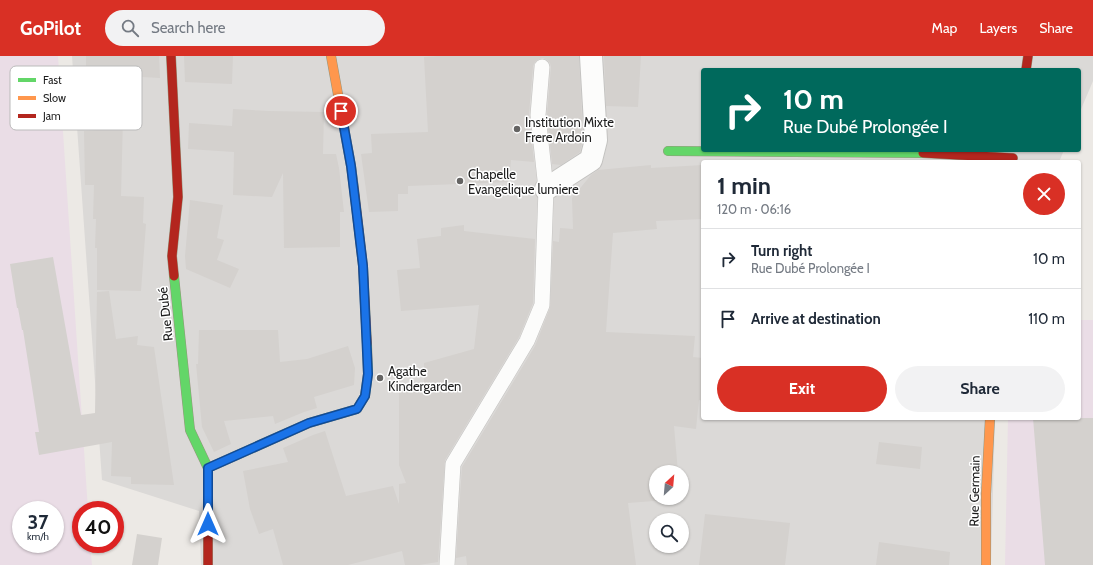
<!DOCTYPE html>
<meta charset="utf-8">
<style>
body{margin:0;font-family:Cabin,sans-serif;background:#f2f2f3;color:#1f2937;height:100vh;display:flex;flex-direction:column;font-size:15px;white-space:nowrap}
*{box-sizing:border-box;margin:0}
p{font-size:13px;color:#747a83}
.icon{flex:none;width:22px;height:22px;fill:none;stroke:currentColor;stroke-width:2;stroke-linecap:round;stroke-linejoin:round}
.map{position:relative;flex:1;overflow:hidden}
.side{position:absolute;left:701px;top:104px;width:380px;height:260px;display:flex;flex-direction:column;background:#fff;border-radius:4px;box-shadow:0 1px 3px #0004}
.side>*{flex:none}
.guide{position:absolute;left:701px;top:12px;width:380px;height:84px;border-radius:4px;box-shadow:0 1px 3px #0004;background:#00695c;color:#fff;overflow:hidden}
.needle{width:26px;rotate:26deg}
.fabs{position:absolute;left:649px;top:409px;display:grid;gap:8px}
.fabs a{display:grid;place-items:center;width:40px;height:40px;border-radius:50%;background:#fff;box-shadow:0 1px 3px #0004;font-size:20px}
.speed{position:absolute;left:12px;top:445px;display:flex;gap:8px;font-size:20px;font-weight:700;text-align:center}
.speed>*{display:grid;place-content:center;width:52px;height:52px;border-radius:50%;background:#fff;box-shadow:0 1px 3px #0004;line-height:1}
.speed small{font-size:10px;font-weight:400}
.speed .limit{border:6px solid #d22;background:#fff;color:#111}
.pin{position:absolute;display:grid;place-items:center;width:34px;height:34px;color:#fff;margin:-17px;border:2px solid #fff;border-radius:50%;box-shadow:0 1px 4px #0007}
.me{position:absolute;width:44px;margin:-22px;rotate:0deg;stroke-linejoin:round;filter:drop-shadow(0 0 3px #0008)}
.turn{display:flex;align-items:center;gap:14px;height:84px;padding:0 16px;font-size:18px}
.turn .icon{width:52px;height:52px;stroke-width:2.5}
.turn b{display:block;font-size:28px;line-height:34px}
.round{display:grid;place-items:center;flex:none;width:42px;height:42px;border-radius:21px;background:#f2f2f3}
.summary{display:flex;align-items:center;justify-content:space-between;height:68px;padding:0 16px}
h1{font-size:24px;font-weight:700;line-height:30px}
.primary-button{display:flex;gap:8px;margin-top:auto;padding:8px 16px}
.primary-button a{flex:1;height:46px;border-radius:24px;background:#d93025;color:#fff;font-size:16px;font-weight:700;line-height:46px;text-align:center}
.primary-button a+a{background:#f2f2f3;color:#1f2937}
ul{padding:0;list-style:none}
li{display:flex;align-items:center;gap:12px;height:60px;padding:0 16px;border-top:1px solid #e0e1e3}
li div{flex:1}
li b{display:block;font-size:15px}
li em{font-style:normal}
header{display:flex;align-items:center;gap:24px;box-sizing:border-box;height:56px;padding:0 20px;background:#d93025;color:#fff}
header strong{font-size:19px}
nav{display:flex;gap:22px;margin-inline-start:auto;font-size:14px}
.search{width:280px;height:36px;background:#f2f2f3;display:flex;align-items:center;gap:10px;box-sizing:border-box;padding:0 14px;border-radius:22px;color:#747a83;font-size:15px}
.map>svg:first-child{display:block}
.residential{fill:#dbd9d7;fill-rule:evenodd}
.industrial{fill:#eadde6;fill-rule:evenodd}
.building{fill:#d4d1ce}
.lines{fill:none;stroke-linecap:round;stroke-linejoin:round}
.lane-casing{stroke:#c4c3c1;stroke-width:16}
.street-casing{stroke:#c4c3c1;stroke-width:24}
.fast-casing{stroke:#96957c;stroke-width:10}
.slow-casing{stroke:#96957c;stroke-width:10}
.jam-casing{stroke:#96957c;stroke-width:10}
.lane{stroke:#fcfcfb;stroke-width:15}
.street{stroke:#fcfcfb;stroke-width:22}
.fast{stroke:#63d668;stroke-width:9}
.slow{stroke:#ff974d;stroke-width:9}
.jam{stroke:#b3261e;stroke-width:9}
.route-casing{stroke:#114b97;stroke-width:10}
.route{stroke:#1a73e8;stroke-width:7}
.poi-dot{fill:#656463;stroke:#fff;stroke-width:1.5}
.labels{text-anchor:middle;stroke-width:3;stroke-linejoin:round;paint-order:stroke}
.poi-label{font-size:13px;fill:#1d1d1d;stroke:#fff;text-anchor:start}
.street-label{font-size:13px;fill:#1d1d1d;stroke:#fff}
.key{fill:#fff;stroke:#bbb;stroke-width:1}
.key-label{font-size:11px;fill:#1d1d1d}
</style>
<header>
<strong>GoPilot</strong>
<div class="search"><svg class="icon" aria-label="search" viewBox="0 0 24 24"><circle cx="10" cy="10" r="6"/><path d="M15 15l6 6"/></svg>Search here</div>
<nav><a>Map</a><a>Layers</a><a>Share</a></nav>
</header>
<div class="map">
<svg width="1093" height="509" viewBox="0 0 1093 509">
<rect width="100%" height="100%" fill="#ece9e5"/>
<path class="residential" d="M72,0H1093V25L1079,58V14H703V94H1064L1059,106H703V362H995L991,509H201L199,455L102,424ZM656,416H682V442H656ZM656,464H682V490H656Z"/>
<path class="industrial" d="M0,0H58L88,454H81V488H90L92,509H0ZM21,454H55V488H21Z
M1079,264H1093V509H1005L1008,362H1079Z"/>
<path class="building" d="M86,0H159L160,22L142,21L141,62H123L121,140L144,141L143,167L146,168L141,235L97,234V192H95L96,163H93L94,129H85L84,75L97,74V18L86,17Z
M184,0H233L232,28L185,26Z
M438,0H579L583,83L580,96L561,109L552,108L547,59L551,11L550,7L547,4L543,2L539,3L535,6L533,10L529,58L534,106L511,104L509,126L408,130V138H398V155L369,156L361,98L372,97L371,78L428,76L424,1Z
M604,0H641L638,51L606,50Z
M233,53L269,55L324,56L323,98H336L339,112L344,156H340V191L284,192L283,117L272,141L233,139L234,96L188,93L189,67L232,70Z
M651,109V112L703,109V163L656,165L657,173L613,177L606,276L695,280L693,301L703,302V345L699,344L696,373L674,370L678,416H656V442H680V443L628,447L636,509H467L466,500L456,502L462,411L535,290L550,252L553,185L559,186L560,172L573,173L572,142L591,119L598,114Z
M190,144L223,149L217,182L224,184L217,204L239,213L230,232L186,213L185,200Z
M464,169V175L535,183L533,247L519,281L445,404L438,506L419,509H405L402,495L348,509H283L273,473L259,478L250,453L243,415L288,406L283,392L313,379L325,375L346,440L393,430L399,448V428L406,427L399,409V334L424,335V307L474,293L479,249L401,255L397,214L420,212L417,183L441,180V172Z
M53,201L81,359L95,357L97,236L109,235L116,283L138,280L137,289L154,291L174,429L131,428V421L111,420L112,386L39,399L35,376H39L23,274H22L18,252H17L10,208Z
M199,274H278L280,306L307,303L348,290L355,312L354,329L314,341L317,352L304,356L275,368L273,360L224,365L231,388L214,396L202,371L196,308H198Z
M1033,362H1093V509H1045Z
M879,386L922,391L920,413L876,408Z
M705,458L790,467L785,509H699Z
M137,478L162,482L158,509H132Z
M879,486L950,496L949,509H876Z"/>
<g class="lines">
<g class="lane-casing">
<path id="lane" d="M447,509L453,408L527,285L542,249L546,133L538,59L542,11"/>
</g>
<g class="street-casing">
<path id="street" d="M546,133L591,104L596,84L591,0"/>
</g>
<g class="fast-casing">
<path id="fast" d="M668,95L923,97
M174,220L190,374L208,412V427
M208,412L309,367L357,353L365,340L368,318L367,288"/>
</g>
<g class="slow-casing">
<path id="slow" d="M331,0L351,110L354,133
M986,509V438L990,362"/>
</g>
<g class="jam-casing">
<path id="jam" d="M171,0L178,141L172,200L174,220
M1026,14L1028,0
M923,97L1013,102
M354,133L363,210L367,288
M208,427V509"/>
</g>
<use href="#lane" class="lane"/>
<use href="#street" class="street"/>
<use href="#fast" class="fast"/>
<use href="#slow" class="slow"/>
<use href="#jam" class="jam"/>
</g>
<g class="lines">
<g class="route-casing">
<path id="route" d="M208,468V412L309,367L357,353L365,340L368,318L363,210L351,110L341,55"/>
</g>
<use href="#route" class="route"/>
</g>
<g class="poi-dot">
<circle cx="517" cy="73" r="4"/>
<circle cx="460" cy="125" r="4"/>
<circle cx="380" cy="322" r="4"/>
</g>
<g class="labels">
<g class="poi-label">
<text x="525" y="71">Institution Mixte<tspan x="525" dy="15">Frere Ardoin</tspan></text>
<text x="468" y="123">Chapelle<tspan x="468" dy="15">Evangelique lumiere</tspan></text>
<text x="388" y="320">Agathe<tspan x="388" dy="15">Kindergarden</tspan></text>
</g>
<g class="street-label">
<text transform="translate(165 258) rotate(-96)" y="5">Rue Dubé</text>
<text transform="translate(974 435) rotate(-89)" y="5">Rue Germain</text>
</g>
</g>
<rect x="10" y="10" width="132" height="64" rx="6" class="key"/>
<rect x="18" y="22" width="18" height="4" fill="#63d668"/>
<rect x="18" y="40" width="18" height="4" fill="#ff974d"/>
<rect x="18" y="58" width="18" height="4" fill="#b3261e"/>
<g class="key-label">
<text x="43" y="28">Fast</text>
<text x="43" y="46">Slow</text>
<text x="43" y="64">Jam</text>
</g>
</svg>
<div class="fabs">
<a><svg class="needle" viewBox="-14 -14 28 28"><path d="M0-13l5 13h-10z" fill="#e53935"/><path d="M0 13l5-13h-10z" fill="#747a83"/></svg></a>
<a><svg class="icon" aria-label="search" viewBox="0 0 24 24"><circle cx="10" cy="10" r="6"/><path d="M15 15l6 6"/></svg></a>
</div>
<div class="speed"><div>37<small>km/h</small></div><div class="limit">40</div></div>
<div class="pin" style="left:341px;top:55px;background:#d93025"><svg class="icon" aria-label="arrive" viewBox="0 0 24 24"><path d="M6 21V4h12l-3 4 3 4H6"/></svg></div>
<svg class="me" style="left:208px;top:468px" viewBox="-20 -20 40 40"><path d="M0-17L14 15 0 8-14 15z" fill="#1a73e8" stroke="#fff" stroke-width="4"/></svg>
<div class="guide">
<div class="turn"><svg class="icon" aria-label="right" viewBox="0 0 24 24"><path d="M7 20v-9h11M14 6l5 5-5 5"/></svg><div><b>10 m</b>Rue Dubé Prolongée I</div></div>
</div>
<section class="side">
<div class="summary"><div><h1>1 min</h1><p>120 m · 06:16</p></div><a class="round" style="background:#d93025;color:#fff"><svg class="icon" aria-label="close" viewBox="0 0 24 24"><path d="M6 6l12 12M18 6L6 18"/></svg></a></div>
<ul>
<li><svg class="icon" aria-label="right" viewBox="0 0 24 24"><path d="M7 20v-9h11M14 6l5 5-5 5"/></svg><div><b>Turn right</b><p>Rue Dubé Prolongée I</p></div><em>10 m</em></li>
<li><svg class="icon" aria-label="arrive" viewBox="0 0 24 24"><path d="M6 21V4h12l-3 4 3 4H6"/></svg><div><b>Arrive at destination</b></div><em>110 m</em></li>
</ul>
<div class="primary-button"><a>Exit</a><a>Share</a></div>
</section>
</div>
